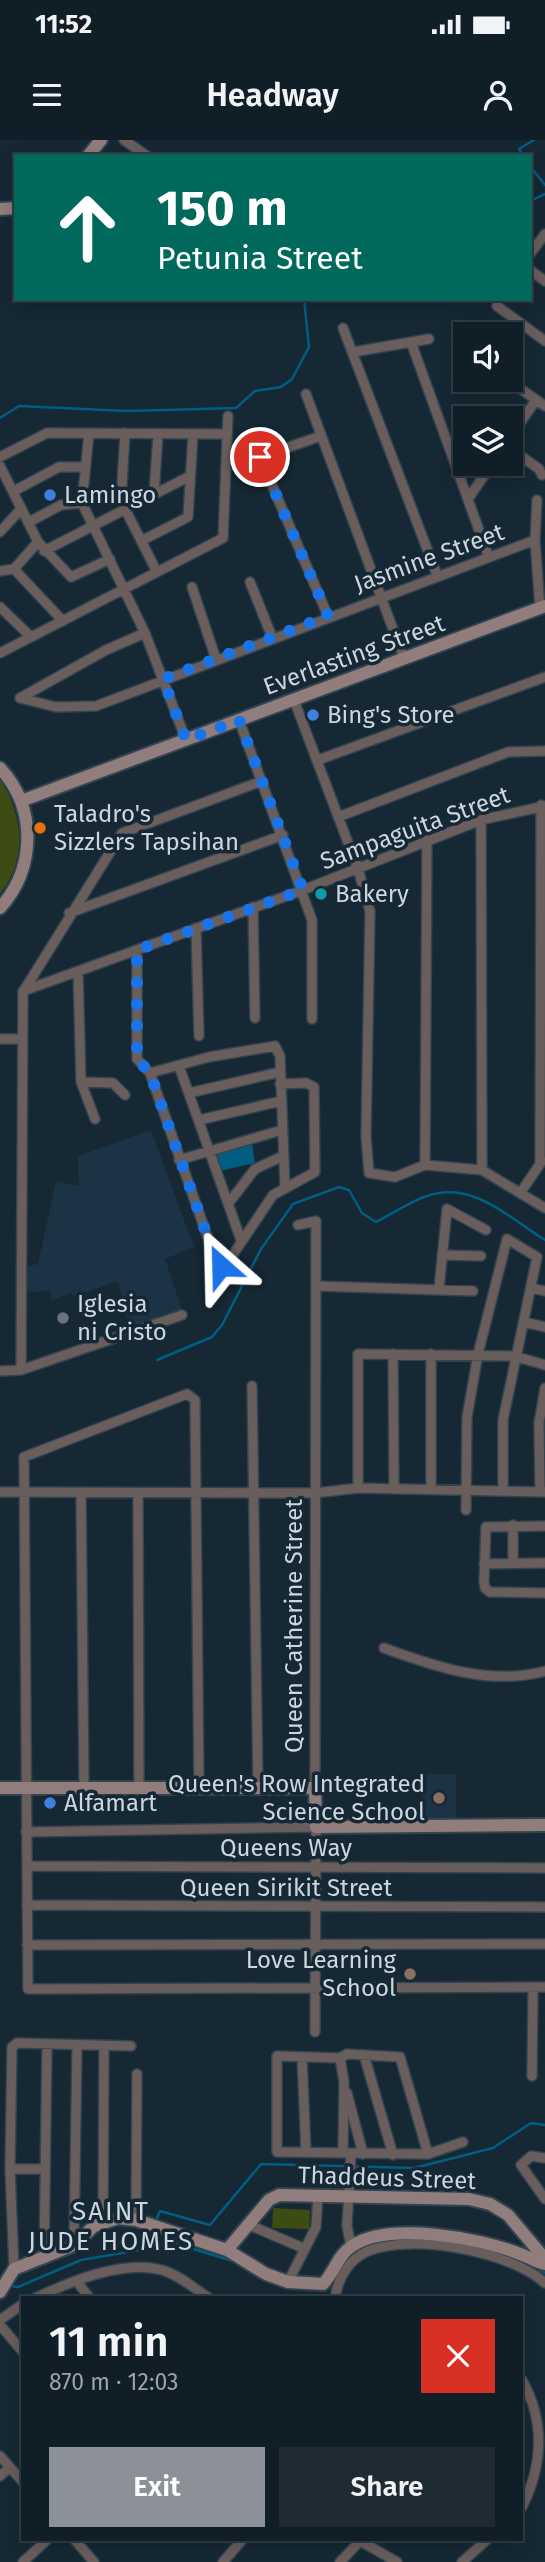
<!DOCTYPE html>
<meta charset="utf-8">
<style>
body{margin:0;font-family:"Fira Sans",sans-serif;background:#1e2b33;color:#f1f3f6;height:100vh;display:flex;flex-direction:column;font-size:26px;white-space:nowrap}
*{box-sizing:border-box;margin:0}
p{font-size:23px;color:#9ca2a7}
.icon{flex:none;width:38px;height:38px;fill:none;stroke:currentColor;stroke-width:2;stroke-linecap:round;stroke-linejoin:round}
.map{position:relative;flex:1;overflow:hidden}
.details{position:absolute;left:21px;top:2156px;width:502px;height:245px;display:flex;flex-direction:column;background:#101e27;border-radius:0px;box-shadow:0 4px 18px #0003,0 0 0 2px #303c44}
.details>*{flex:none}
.banner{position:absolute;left:14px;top:14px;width:518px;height:147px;border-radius:0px;box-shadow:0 4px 18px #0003,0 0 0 2px #303c44;background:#00695c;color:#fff;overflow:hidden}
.fabs{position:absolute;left:453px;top:182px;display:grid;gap:14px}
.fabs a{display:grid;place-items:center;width:70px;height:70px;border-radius:0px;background:#101e27;box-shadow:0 4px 18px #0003,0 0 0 2px #303c44;font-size:35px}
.pin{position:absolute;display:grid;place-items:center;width:60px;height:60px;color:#fff;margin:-30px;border:4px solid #fff;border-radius:50%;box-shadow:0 2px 7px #0007}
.me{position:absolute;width:77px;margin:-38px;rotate:335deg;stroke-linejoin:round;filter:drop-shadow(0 0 5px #0008)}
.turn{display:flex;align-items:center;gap:24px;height:147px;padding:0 28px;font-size:32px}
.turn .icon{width:91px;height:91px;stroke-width:2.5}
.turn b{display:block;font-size:49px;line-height:60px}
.round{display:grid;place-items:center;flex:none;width:74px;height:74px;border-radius:0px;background:#1e2b33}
.headline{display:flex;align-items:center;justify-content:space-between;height:119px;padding:0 28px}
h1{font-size:42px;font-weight:600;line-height:52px}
.action{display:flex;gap:14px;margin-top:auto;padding:14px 28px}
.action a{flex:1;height:80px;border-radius:0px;background:#8c9099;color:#fff;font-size:28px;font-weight:600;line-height:80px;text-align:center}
.action a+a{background:#1e2b33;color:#f1f3f6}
.status{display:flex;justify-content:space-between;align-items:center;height:49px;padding:0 35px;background:#101e27;direction:ltr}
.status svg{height:19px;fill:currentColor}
header{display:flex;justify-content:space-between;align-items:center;height:91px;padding:0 28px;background:#101e27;font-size:32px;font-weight:600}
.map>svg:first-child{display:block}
.built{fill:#1b3344}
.green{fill:#3d4c12}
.water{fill:#005e82}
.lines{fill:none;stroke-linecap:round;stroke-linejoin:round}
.stream{stroke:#005e82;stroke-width:2.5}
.street-casing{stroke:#32444f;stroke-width:12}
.secondary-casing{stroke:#32444f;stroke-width:16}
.street{stroke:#6a5e5d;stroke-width:9}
.secondary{stroke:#917e7c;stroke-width:12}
.route{stroke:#1a73e8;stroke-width:12;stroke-dasharray:0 21.6}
.shop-dot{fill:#3f7fe0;stroke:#152834;stroke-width:2.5}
.food-dot{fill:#e8710a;stroke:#152834;stroke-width:2.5}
.culture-dot{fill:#0f9aa8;stroke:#152834;stroke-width:2.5}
.worship-dot{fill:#6b7280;stroke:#152834;stroke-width:2.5}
.education-dot{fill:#8d6e63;stroke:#152834;stroke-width:2.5}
.labels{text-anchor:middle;stroke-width:7;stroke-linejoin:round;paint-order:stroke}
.poi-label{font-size:24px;fill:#cbd6df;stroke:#152834;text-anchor:start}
.street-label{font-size:24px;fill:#cbd6df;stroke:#152834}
.neighbourhood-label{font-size:26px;letter-spacing:2px;fill:#cbd6df;stroke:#152834}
</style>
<div class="status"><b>11:52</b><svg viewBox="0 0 49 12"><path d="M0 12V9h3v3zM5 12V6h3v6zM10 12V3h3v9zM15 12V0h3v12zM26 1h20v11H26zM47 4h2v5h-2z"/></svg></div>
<header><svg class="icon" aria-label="menu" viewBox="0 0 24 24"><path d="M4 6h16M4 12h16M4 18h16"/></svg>Headway<svg class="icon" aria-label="person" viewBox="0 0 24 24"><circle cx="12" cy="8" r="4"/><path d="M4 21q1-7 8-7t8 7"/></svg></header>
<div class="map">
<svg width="545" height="2422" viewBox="0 0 545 2422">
<rect width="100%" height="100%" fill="#152834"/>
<path class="built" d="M151,990L194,1107L165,1119L182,1170L130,1189L118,1141L73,1157L72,1153L51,1160V1151L26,1152L27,1126L38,1124L56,1041L79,1046L78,1016Z
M421,1634H456V1681L423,1682Z"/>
<path class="green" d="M0,639C23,675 28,718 0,754Z
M273,2068L310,2070L309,2089L272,2088Z"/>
<path class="water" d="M252,1004L255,1023L219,1031L215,1012Z"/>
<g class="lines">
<path class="stream" d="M523,16L519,9L534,0
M530,26L545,45
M530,61L545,54
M443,159L447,162L457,159
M0,278L19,266L127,271L236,268L255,251L281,247L292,239L309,207L304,159
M157,1220L212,1197L222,1185L261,1109L293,1064L339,1047L349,1050L362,1073L376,1082C392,1074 408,1063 424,1057C471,1039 506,1076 545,1100
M155,2083L160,2071L210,2085L261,2024L414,2028L493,2008L531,1983L545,1985
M150,2096L233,2121
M351,2115L383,2102
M533,2126L545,2133
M10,2146L18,2147L81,2120L140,2110L153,2089"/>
<g class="street-casing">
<path id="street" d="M124,0L147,16
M530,114L545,94
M530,130L545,141
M497,166L545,201
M343,188L437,435
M411,202L488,415
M353,212L429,199
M508,240L545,266
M306,254L404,519
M463,275L468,278
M89,293L82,363L145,493L186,600
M125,293L121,361L157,432
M321,296L260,317L328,476
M511,296L536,260
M511,309L539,329L542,335
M0,317L47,293L227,294
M0,326L38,402L71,437L110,419
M14,351L59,327H85
M154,354L158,294
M468,359L492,324
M537,360L535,400L540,468
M29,382L61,365L82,363
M0,392L21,369
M141,401L188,377L193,294
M44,411L190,336
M14,429L63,481
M0,431L14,429L38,402
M250,442L272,497
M192,447L216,519
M0,467L30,496
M0,513L223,398L228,276
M20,558L56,567L96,566L535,400
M20,558L106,510L145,493
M294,560L358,729L370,771L366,997L369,1033L395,1037L425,1025L482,1030L545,1068
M239,580L312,780V879
M318,620L545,537
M338,677L508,612L545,611
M481,680L482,1030
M253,767L255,878
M69,773L283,695
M196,788L199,896
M137,810V919L150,933L217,1124L221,1126L226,1125L273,1055L315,1032L314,947L306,943L280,944
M78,831L81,942L95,979
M23,851L303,750L481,680L545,666
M0,899H22
M179,926L241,1100
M150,933L209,917L275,906L280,916L285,1048
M81,942L113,943L125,955
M189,953L280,932
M199,980L281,961
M179,1020L282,990
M540,1024L541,665
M425,1025L427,700
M521,1052L542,1021
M228,1064L255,1029L283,1016
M298,1085L316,1081L315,1648
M442,1115L481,1116
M316,1146L473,1151
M531,1148L545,1151
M439,1149L447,1069L486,1090
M524,1182L545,1187
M393,1214L394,1349
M431,1214V1350
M21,1230L23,852L122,693L262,641
M0,1231L21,1230L182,1175
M252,1246L258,1648
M358,1348V1214L514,1216L545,1225
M540,1351L539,1283L545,1248
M0,1352L315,1353L358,1348L545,1352
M81,1353L84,1647
M138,1353L139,1647
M466,1370L467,1277L478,1214L507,1099L537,1117L503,1280V1350
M545,1386L486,1387L484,1441L485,1448L490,1452L545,1453
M513,1423V1385
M484,1424L545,1423
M384,1508C436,1527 491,1546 545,1531
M199,1648L195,1260L187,1254L24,1317L28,1849L545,1847
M26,1692L316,1687L315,1892
M27,1726L545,1728
M27,1765L545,1767
M27,1805L545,1804
M364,1915L393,2015
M302,1917L306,2012
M340,1918L344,1942L343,2013
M532,1936L533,1847
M347,1953L363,2014
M351,2013L347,2086L351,2106
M428,2014L400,1917L347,1914L340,1918L277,1916V2012L428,2014L463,2002
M545,2018L531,2016L521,2025L545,2059
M10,2029H44
M136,2080L137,1934
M103,2081L104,1905
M247,2084L303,2108
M74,2105L77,1905
M44,2119L47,1904
M14,2129L10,2029L12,1907L17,1903L131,1906
M77,2142L90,2158
M288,2142L316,2087L318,2055
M35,2158C70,2142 123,2119 162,2130C179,2135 195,2149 209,2158
M335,2158C338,2138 349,2119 368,2111C412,2093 510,2111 545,2143
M0,2180L23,2164
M0,2185L23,2212
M522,2240C545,2281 543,2325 522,2367
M0,2316L23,2342
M0,2336L10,2327
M74,2399L94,2422
M357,2399L397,2422
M23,2422L48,2399
M223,2422L243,2399
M340,2422L360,2401
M462,2422L488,2399"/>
</g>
<g class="secondary-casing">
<path id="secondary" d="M88,16L101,0
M0,69L16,68
M0,628C37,668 36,728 0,768
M21,661L545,466
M0,1648H315L316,1687L545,1685
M227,2110L269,2060L279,2055L469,2059L490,2064L508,2075L545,2119
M0,2152L14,2129L74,2105L94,2086L118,2078L136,2080L227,2110L266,2134L288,2142L323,2144C335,2132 337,2116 352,2106C388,2081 481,2098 520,2114C529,2117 536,2122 545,2124"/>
</g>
<use href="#street" class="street"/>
<use href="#secondary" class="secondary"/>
</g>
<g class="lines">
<path class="route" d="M221,1126L217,1124L150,933L137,919V810L303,750L239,580L186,600L163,539L328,476L260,317"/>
</g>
<g class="shop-dot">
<circle cx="50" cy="355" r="7"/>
<circle cx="313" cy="575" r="7"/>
<circle cx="50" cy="1663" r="7"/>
</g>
<circle class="food-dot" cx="40" cy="688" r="7"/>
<circle class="culture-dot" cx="321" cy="754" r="7"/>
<circle class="worship-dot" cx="63" cy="1178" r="7"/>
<g class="education-dot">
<circle cx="439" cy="1658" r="7"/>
<circle cx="410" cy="1834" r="7"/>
</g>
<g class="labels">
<g class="poi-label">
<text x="64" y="363">Lamingo</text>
<text x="327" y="583">Bing's Store</text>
<text x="54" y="682">Taladro's<tspan x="54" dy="28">Sizzlers Tapsihan</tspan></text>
<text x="335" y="762">Bakery</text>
<text x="77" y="1172">Iglesia<tspan x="77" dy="28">ni Cristo</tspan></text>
<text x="425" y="1652" text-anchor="end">Queen's Row Integrated<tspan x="425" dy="28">Science School</tspan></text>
<text x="64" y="1671">Alfamart</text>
<text x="396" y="1828" text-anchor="end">Love Learning<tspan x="396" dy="28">School</tspan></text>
</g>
<g class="street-label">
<text transform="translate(429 418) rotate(-20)" y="8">Jasmine Street</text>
<text transform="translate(354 515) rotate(-20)" y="8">Everlasting Street</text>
<text transform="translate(415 688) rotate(-20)" y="8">Sampaguita Street</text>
<text transform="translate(294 1486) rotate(-90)" y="8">Queen Catherine Street</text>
<text x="286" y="1716">Queens Way</text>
<text x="286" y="1756">Queen Sirikit Street</text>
<text transform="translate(387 2038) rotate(2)" y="8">Thaddeus Street</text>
</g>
<g class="neighbourhood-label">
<text x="111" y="2080">SAINT<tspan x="111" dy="30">JUDE HOMES</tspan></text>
</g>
</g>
</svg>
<div class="fabs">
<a><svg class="icon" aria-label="sound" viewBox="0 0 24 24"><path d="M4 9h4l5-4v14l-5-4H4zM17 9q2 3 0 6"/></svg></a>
<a><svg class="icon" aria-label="layers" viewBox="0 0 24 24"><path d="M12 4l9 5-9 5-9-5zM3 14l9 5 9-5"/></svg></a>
</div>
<div class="pin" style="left:260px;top:317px;background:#d93025"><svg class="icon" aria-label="arrive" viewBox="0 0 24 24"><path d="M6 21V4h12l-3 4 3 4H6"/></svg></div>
<svg class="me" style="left:221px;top:1126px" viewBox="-20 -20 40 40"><path d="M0-17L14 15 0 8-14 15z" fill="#1a73e8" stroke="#fff" stroke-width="4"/></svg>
<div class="banner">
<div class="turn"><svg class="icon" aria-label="ahead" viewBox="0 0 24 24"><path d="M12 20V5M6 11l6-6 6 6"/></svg><div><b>150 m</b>Petunia Street</div></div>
</div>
<section class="details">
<div class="headline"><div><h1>11 min</h1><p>870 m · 12:03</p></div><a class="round" style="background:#d93025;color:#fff"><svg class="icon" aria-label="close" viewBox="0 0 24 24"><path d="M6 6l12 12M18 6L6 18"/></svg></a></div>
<div class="action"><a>Exit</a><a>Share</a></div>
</section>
</div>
